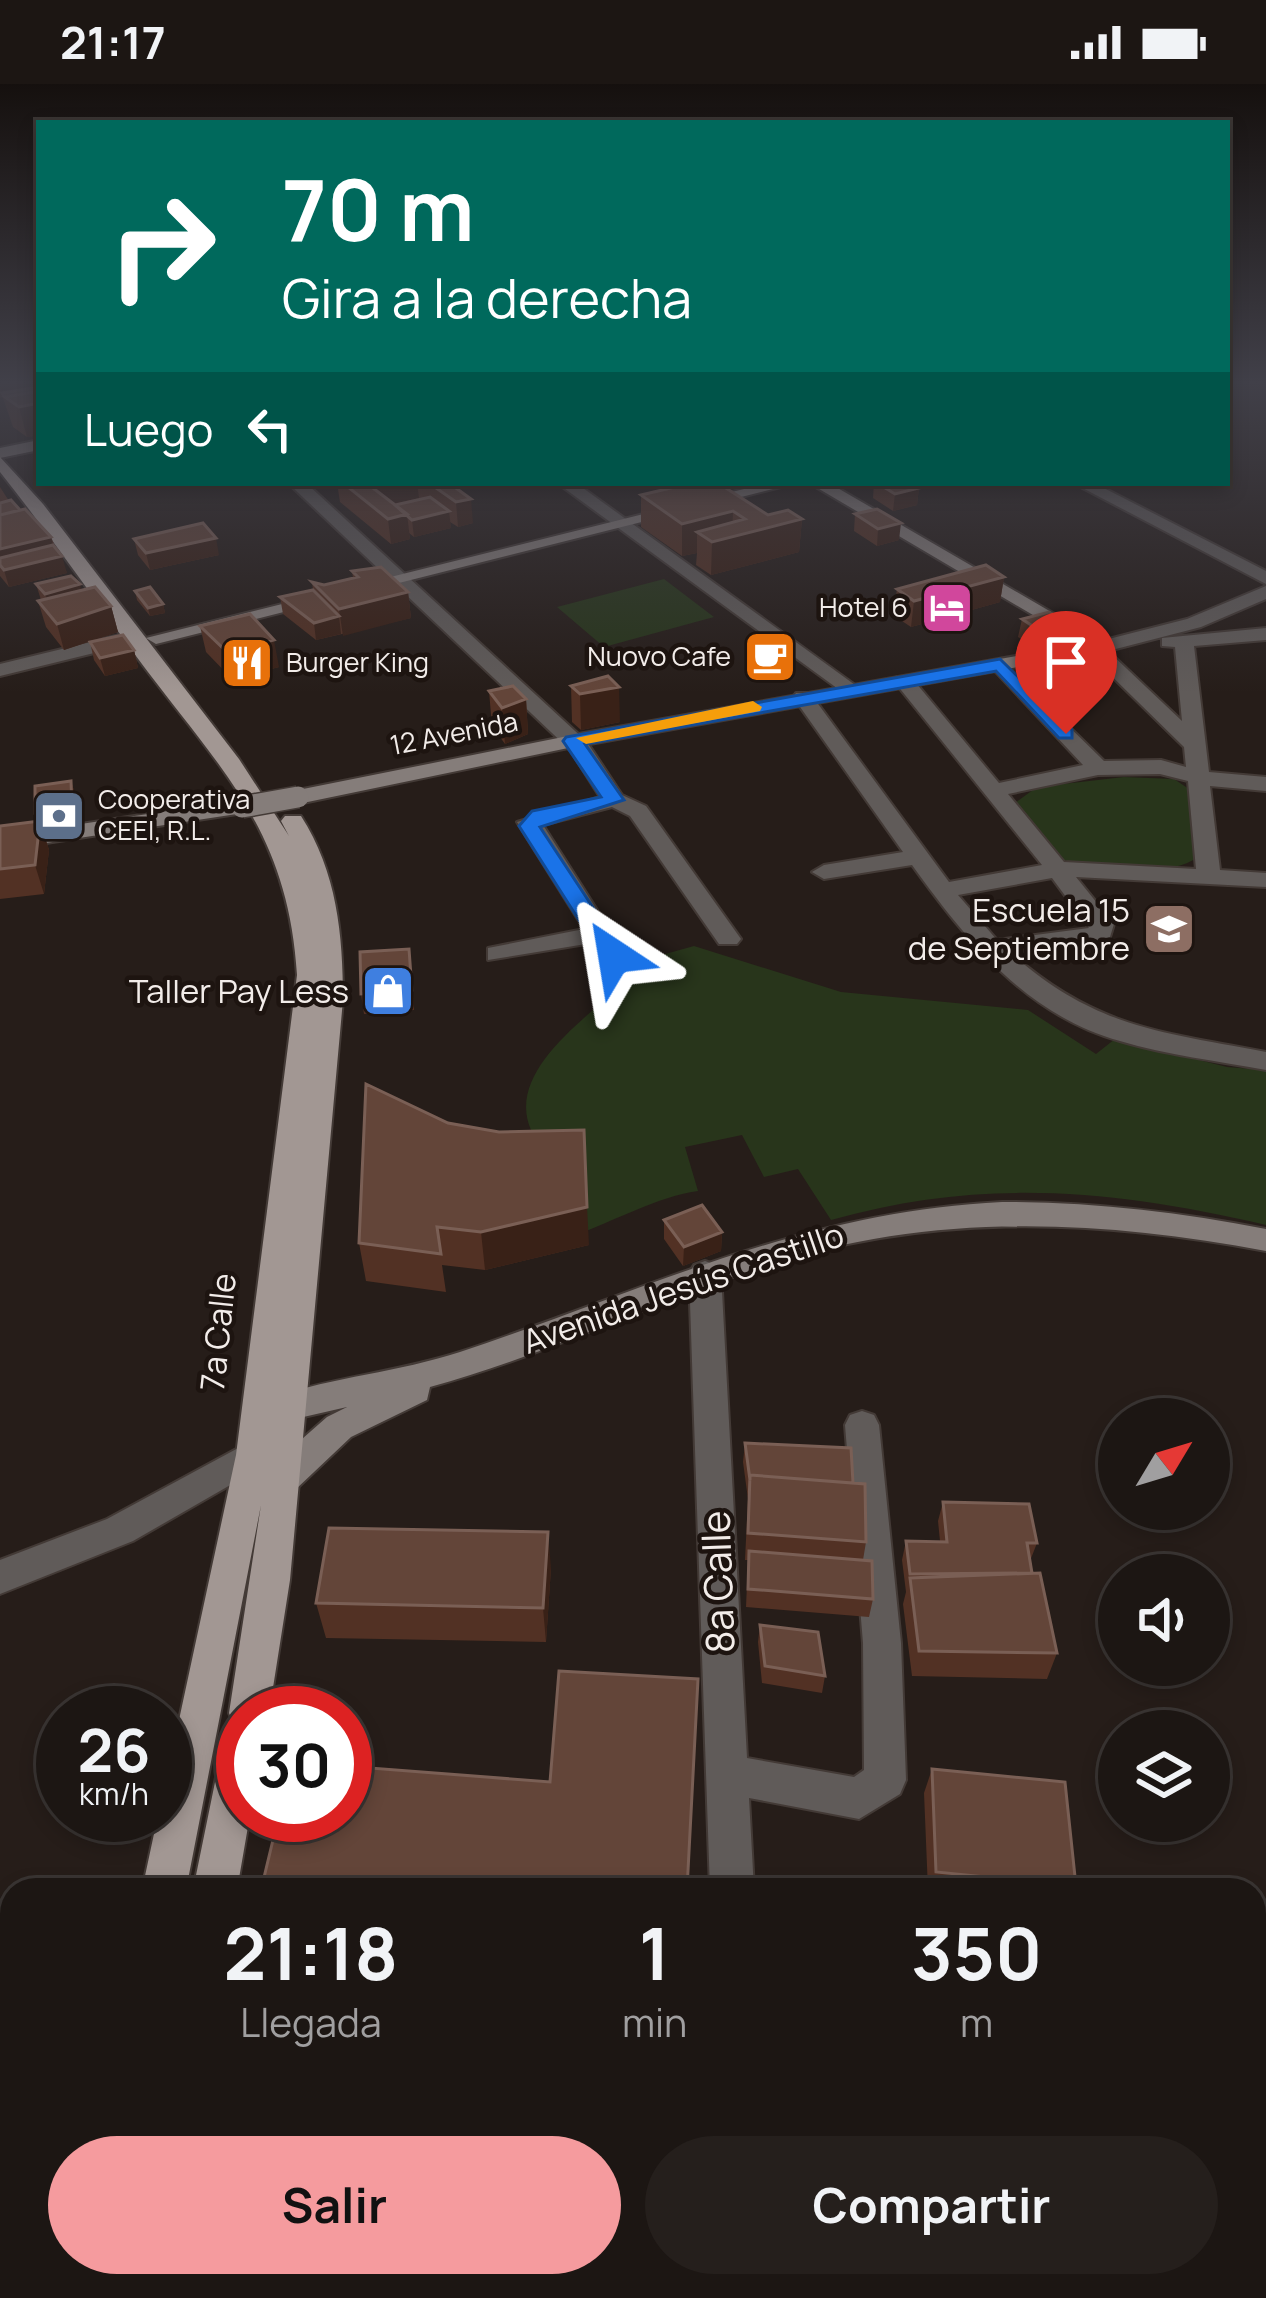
<!DOCTYPE html>
<html lang="es">
<meta charset="utf-8">
<style>
body{margin:0;font-family:Manrope,sans-serif;background:#251f1c;color:#f1f3f6;height:100vh;display:flex;flex-direction:column;font-size:45px;white-space:nowrap}
*{box-sizing:border-box;margin:0}
p{font-size:39px;color:#a09fa0}
.icon{flex:none;width:66px;height:66px;fill:none;stroke:currentColor;stroke-width:2;stroke-linecap:round;stroke-linejoin:round}
.map{position:relative;flex:1;overflow:hidden}
.side{position:absolute;left:0px;top:1794px;width:1266px;height:420px;display:flex;flex-direction:column;background:#1c1613;border-radius:36px 36px 0 0;box-shadow:0 6px 18px #0003,0 0 0 3px #3a3533}
.side>*{flex:none}
.top-card{position:absolute;left:36px;top:36px;width:1194px;height:366px;border-radius:0px;box-shadow:0 6px 18px #0003,0 0 0 3px #3a3533;background:#00695c;color:#fff;overflow:hidden}
.needle{width:78px;rotate:52deg}
.tools{position:absolute;left:1098px;top:1314px;display:grid;gap:24px}
.tools a{display:grid;place-items:center;width:132px;height:132px;border-radius:50%;background:#1c1613;box-shadow:0 6px 18px #0003,0 0 0 3px #3a3533;font-size:60px}
.speed{position:absolute;left:36px;top:1602px;display:flex;gap:24px;font-size:60px;font-weight:700;text-align:center}
.speed>*{display:grid;place-content:center;width:156px;height:156px;border-radius:50%;background:#1c1613;box-shadow:0 6px 18px #0003,0 0 0 3px #3a3533;line-height:1}
.speed small{font-size:30px;font-weight:400}
.speed .limit{border:18px solid #d22;background:#fff;color:#111}
.pin{position:absolute;display:grid;place-items:center;width:102px;height:102px;color:#fff;margin:-123px -51px;border-radius:50% 50% 50% 0;rotate:-45deg;box-shadow:0 0 12px #0007}
.pin .icon{rotate:45deg}
.me{position:absolute;width:132px;margin:-66px;rotate:327deg;stroke-linejoin:round;filter:drop-shadow(0 0 9px #0008)}
.turn{display:flex;align-items:center;gap:42px;height:252px;padding:0 48px;font-size:54px}
.turn .icon{width:156px;height:156px;stroke-width:2.5}
.turn b{display:block;font-size:84px;line-height:102px}
.then{display:flex;align-items:center;height:114px;padding:0 48px;background:#0003;gap:24px;font-size:45px}
.eta{display:flex;justify-content:space-evenly;align-items:center;height:204px;text-align:center}
.eta b{font-size:72px;font-weight:700;line-height:84px}
.action{display:flex;gap:24px;margin-top:auto;padding:24px 48px}
.action a{flex:1;height:138px;border-radius:72px;background:#f59b9e;color:#111;font-size:48px;font-weight:700;line-height:138px;text-align:center}
.action a+a{background:#251f1c;color:#f1f3f6}
.status{display:flex;justify-content:space-between;align-items:center;height:84px;padding:0 60px;background:#1c1613;direction:ltr}
.status svg{height:33px;fill:currentColor}
.map>svg:first-child{display:block}
.green{fill:#28351b}
.lines{fill:none;stroke-linecap:round;stroke-linejoin:round}
.street-casing{stroke:#433a36;stroke-width:4}
.secondary-casing{stroke:#433a36;stroke-width:4}
.primary-casing{stroke:#433a36;stroke-width:4}
.street{fill:#605b59;fill-rule:evenodd}
.secondary{fill:#857d7a;fill-rule:evenodd}
.primary{fill:#a29793;fill-rule:evenodd}
.secondary-bridge-casing{stroke:#433a36;stroke-width:24;stroke-linecap:butt}
.secondary-bridge{stroke:#857d7a;stroke-width:21}
.wall{fill:#523124}
.shaded-wall{fill:#392117}
.building{fill:#634539;stroke:#7a5f55;stroke-width:3}
.route{fill:#1a73e8;stroke:#114b97;stroke-width:3}
.slow{fill:#f59e0b}
.labels{text-anchor:middle;stroke-width:9;stroke-linejoin:round;paint-order:stroke}
.far-poi-label{font-size:27px;fill:#f2ece9;stroke:#1d1410;text-anchor:end}
.far-street-label{font-size:27px;fill:#f2ece9;stroke:#1d1410}
.poi-label{font-size:33px;fill:#f2ece9;stroke:#1d1410;text-anchor:end}
.street-label{font-size:33px;fill:#f2ece9;stroke:#1d1410}
.near-street-label{font-size:39px;fill:#f2ece9;stroke:#1d1410}
</style>
<div class="status"><b>21:17</b><svg viewBox="0 0 49 12"><path d="M0 12V9h3v3zM5 12V6h3v6zM10 12V3h3v9zM15 12V0h3v12zM26 1h20v11H26zM47 4h2v5h-2z"/></svg></div>
<div class="map">
<svg width="1266" height="2214" viewBox="0 0 1266 2214">
<rect width="100%" height="100%" fill="#261d19"/>
<path class="green" d="M664,495L714,533L604,563L557,523Z
M1124,693L1174,695L1189,705L1198,773C1170,794 1102,785 1069,778L1059,774L1015,719L1037,703Z
M694,862L841,908L1028,926L1096,970L1115,955L1227,983L1266,986V1141C1115,1106 982,1093 831,1136L798,1085L764,1093L742,1051L685,1063L698,1107C656,1113 615,1137 573,1152C566,1112 547,1083 531,1046C506,989 583,937 619,903L608,886Z"/>
<g class="lines">
<g class="street-casing">
<path id="street" d="M288,399H306L587,658L622,711L646,722L741,855L737,860H719L630,732L612,723L543,741L627,873L623,879H605L592,859L488,876V864L584,845L517,738L600,713L571,667Z
M557,399H576L862,606L845,610Z
M1073,399H1094L1266,487V500Z
M1266,502V515L1201,543L1108,567L1182,637L1175,563L1162,562V554L1266,544V556L1194,562L1209,688L1266,693V707L1210,702L1220,786L1266,789V803L1076,793L1114,840L1110,853L1088,862L1012,870C1096,944 1161,948 1266,968V986C1218,977 1167,971 1120,957C1026,931 967,857 912,781L824,795L812,788L824,781L903,768L793,613L796,609H810L949,798L1042,781L897,601V593H911L999,699L1083,681L993,585L990,581L1000,575L1104,677L1161,676L1186,683L1184,663L1087,568L1093,559L1187,535ZM1160,690L1188,697L1196,785L1064,778L1008,710L1098,691ZM1052,794L1089,844L997,856L958,811Z
M128,549L138,555L135,559L0,592V580Z
M705,1177L716,1181L721,1189L747,1674L854,1693L864,1686L863,1559L845,1341L850,1331L862,1327L874,1331L879,1341L901,1559L906,1696L900,1710L859,1735L749,1714L754,1806H710L689,1189L694,1181Z
M253,1356L265,1361L270,1371L265,1381L133,1457L0,1510V1476L107,1435Z
M709,2202H759V2214H709Z"/>
</g>
<g class="secondary-casing">
<path id="secondary" d="M39,356V366L0,374V364Z
M768,399H797L156,560L146,554Z
M809,399H829L1089,550L1072,554Z
M1100,557L1110,563L1107,567L573,663L298,720L287,713L298,706L573,651Z
M242,716L250,718V728L0,766V752Z
M1002,1118C1092,1118 1178,1128 1266,1145V1167C1091,1134 920,1128 750,1187C642,1223 540,1273 430,1303L427,1316L351,1353L295,1406L282,1410L269,1406L264,1395L269,1384L327,1333L347,1323L286,1337L274,1333L269,1323L274,1313C334,1293 399,1288 460,1268C647,1206 800,1128 1002,1118Z"/>
</g>
<g class="primary-casing">
<path id="primary" d="M0,373L43,420L239,675L289,752L281,737L285,732H301C337,788 343,851 343,916L290,1496L269,1629H243V1731H250L237,1806H193L223,1659L235,1643L229,1629L261,1421L186,1806H142L158,1731H165V1701L236,1371L297,891C288,744 219,684 136,572C91,511 48,448 0,388Z
M48,2202H98L95,2214H45Z
M109,2202H159L157,2214H107Z"/>
</g>
<use href="#street" class="street"/>
<use href="#secondary" class="secondary"/>
<use href="#primary" class="primary"/>
<g class="secondary-bridge-casing">
<path id="secondary-bridge" d="M242,723L298,713"/>
</g>
<use href="#secondary-bridge" class="secondary-bridge"/>
</g>
<path class="wall" d="M0,299H28L30,304L39,303V351L27,353L13,343L3,314L0,313Z
M337,399H449L473,439L458,443L450,438L451,444L414,453L409,449L410,455L391,460L340,418Z
M874,399H921L913,401L919,404L917,421L893,427L873,414Z
M0,403L9,417L51,453L67,489L9,503L0,492Z
M641,411L802,435L799,468L711,491L696,481L697,469L682,472L641,443Z
M855,430L899,456L877,462L854,447Z
M134,455L219,471L150,486L138,471Z
M352,487L408,508L411,534L316,556L283,530L280,513L313,506L312,498L324,501L353,494Z
M1004,493L1000,518L911,543L893,531L897,505Z
M36,500L81,506L111,522L118,548L64,566L46,543L38,517L41,516Z
M135,507L163,520L165,529L150,532L137,516Z
M1022,535L1076,563L1045,570L1018,553Z
M200,542L279,583L232,595L206,568Z
M90,558L134,566L138,584L105,592L94,576Z
M571,602L620,638L581,646L572,638Z
M489,607L526,615L528,650L505,660L492,642Z
M71,697L77,716L78,743L43,747L49,766L44,810L0,815V742L38,738Z
M412,884L414,926L364,930L361,910Z
M366,1000L589,1161L485,1186L442,1181L446,1208L366,1197L359,1159Z
M664,1136L722,1148L721,1167L683,1182L664,1155Z
M745,1359L853,1399L866,1458L863,1476L873,1515L869,1533L746,1523L748,1476H745L748,1415L743,1378Z
M943,1418L1037,1459L1030,1477L1032,1489L1057,1569L1047,1595L912,1592L903,1520L906,1508L902,1476L906,1457H940L938,1437Z
M551,1484L546,1558L326,1554L316,1519Z
M760,1541L825,1592L822,1609L762,1599L758,1558Z
M932,1685L1076,1802L1074,1806H928L924,1709Z"/>
<path class="shaded-wall" d="M0,299H28L31,309H2L3,314H1Z
M39,311V351L27,353L19,323Z
M376,399H417L419,414L375,424L369,401Z
M919,404L917,421L893,427L895,410Z
M471,415L473,439L458,443L456,418Z
M449,427L451,444L414,453L412,436Z
M733,427L732,453L802,435L799,468L711,491L712,458L697,448V469L682,472V440Z
M407,430L410,455L391,460L388,435Z
M901,439L899,456L877,462L878,445Z
M51,453L56,474L62,472L67,489L9,503L4,486L0,481V465Z
M216,454L219,471L150,486L146,469Z
M1004,493L1000,518L911,543L914,517Z
M80,500L84,518L50,527L45,510Z
M408,508L411,534L343,552L339,525Z
M163,520L165,529L150,532L148,524Z
M111,522L118,548L64,566L57,540Z
M339,532L341,550L316,556L314,539Z
M1080,546L1076,563L1045,570L1049,553Z
M274,556L279,583L232,595L227,568Z
M134,566L138,584L105,592L100,574Z
M619,603L620,638L581,646L580,610Z
M526,615L528,650L505,660L502,624Z
M71,697L77,716L78,743L43,747L49,766L44,810L35,781L39,742L35,729Z
M587,1123L589,1161L485,1186L481,1148Z
M722,1148L721,1167L683,1182L684,1163Z
M548,1448L551,1484L546,1558L543,1524Z"/>
<path class="building" d="M39,303V307L5,313L2,309Z
M39,307V319L19,323L5,313Z
M343,399H376L369,401L407,430L388,435Z
M429,399H449L471,415L456,418Z
M692,399H718L768,431L788,426L802,435L712,458L697,448L745,435L733,427L682,440L641,411Z
M877,399H910L919,404L895,410Z
M430,413L449,427L412,436L395,421Z
M11,416L20,426L0,431V419Z
M25,425L51,453L0,465V431Z
M877,425L901,439L878,445L855,430Z
M203,439L216,454L146,469L134,455Z
M53,461L62,472L4,486L0,481V474Z
M986,481L1004,493L914,517L897,505Z
M381,483L408,508L339,525L312,498L324,501L358,493L352,487Z
M71,492L80,500L45,510L36,500Z
M95,503L111,522L57,540L38,517Z
M150,503L163,520L148,524L135,507Z
M313,506L339,532L314,539L280,513Z
M1049,528L1080,546L1049,553L1022,535Z
M250,530L274,556L227,568L200,542Z
M123,551L134,566L100,574L90,558Z
M608,592L619,603L580,610L571,602Z
M513,602L526,615L502,624L489,607Z
M71,697L72,724L35,729V702Z
M40,737L35,781L0,785V742Z
M409,865L412,906L361,910L360,868Z
M366,1000L448,1039L499,1048L584,1046L587,1123L481,1148L437,1143L441,1170L359,1159Z
M702,1121L722,1148L684,1163L664,1136Z
M745,1359L851,1364L853,1399L750,1391V1396Z
M750,1391L865,1400L866,1458L748,1449Z
M943,1418L1029,1420L1037,1459H1027L1032,1489L910,1490L906,1457L947,1458Z
M329,1444L548,1448L543,1524L316,1519Z
M749,1467L872,1477L873,1515L748,1505Z
M1040,1489L1057,1569L919,1567L910,1494Z
M760,1541L818,1548L825,1592L765,1582Z
M559,1587L698,1595L687,1806H261L279,1731H345V1682L550,1698Z
M932,1685L1065,1698L1076,1802L936,1788Z"/>
<linearGradient id="sky" x2="0" y2="1"><stop stop-color="#15100e"/><stop offset="0.49" stop-color="#414049"/><stop offset="1" stop-color="#414049" stop-opacity="0"/></linearGradient>
<rect width="1266" height="609" fill="url(#sky)"/>
<path class="route" d="M1000,575L1072,646V654H1059L996,587L585,660L624,716L540,743L625,872L622,877H605L519,742L532,727L601,713L563,657L566,653Z"/>
<path class="slow" d="M753,617L762,623L760,627L586,660L576,654Z"/>
<defs>
<g id="hotel-square" transform="scale(2.7)"><rect x="-9" y="-9" width="18" height="18" rx="4" fill="#d1479c" stroke="#1d1410"/><path d="M-6-4.5h1.5V1H6V5H4.5V3h-9V5H-6ZM-4 0a1.8 1.8 0 1 1 3.6 0ZM.5 0V-2.5h3Q6-2.5 6 0Z" fill="#fff"/></g>
<g id="cafe-square" transform="scale(2.7)"><rect x="-9" y="-9" width="18" height="18" rx="4" fill="#e8710a" stroke="#1d1410"/><path d="M-5.5-4.5H6V0H3Q3 3.5 0 3.5H-2.5Q-5.5 3.5-5.5 0ZM3-3.2v2h1.7v-2ZM-6 4.5H4V6H-6Z" fill="#fff"/></g>
<g id="restaurant-square" transform="scale(2.7)"><rect x="-9" y="-9" width="18" height="18" rx="4" fill="#e8710a" stroke="#1d1410"/><path d="M-5-6h1v4h1v-4h1v4h1v-4h1v5L-1.5 .5V6h-2V.5L-5-1ZM5-6V6H3V1.5H1.5Q1.5-4 5-6Z" fill="#fff"/></g>
<g id="bank-square" transform="scale(2.7)"><rect x="-9" y="-9" width="18" height="18" rx="4" fill="#5c6f8a" stroke="#1d1410"/><path d="M-6-4H6V4H-6ZM0-2.3a2.3 2.3 0 1 0 0 4.6a2.3 2.3 0 1 0 0-4.6Z" fill="#fff"/></g>
<g id="school-square" transform="scale(2.7)"><rect x="-9" y="-9" width="18" height="18" rx="4" fill="#8d6e63" stroke="#1d1410"/><path d="M0-5L7-2L0 1L-7-2ZM-4 1L0 2.5L4 1V4Q0 6-4 4Z" fill="#fff"/></g>
<g id="shop-square" transform="scale(2.7)"><rect x="-9" y="-9" width="18" height="18" rx="4" fill="#3f7fe0" stroke="#1d1410"/><path d="M-5-2.5h2.3a2.7 3.5 0 0 1 5.4 0H5L5.5 6h-11ZM-1.5-2.5h3a1.5 2.3 0 0 0-3 0Z" fill="#fff"/></g>
</defs>
<g fill-rule="evenodd">
<use href="#hotel-square" x="947" y="524"/>
<use href="#cafe-square" x="770" y="573"/>
<use href="#restaurant-square" x="247" y="579"/>
<use href="#bank-square" x="59" y="732"/>
<use href="#school-square" x="1169" y="845"/>
<use href="#shop-square" x="388" y="907"/>
</g>
<g class="labels">
<g class="far-poi-label">
<text x="908" y="533">Hotel 6</text>
<text x="731" y="582">Nuovo Cafe</text>
<text x="286" y="588" text-anchor="start">Burger King</text>
<text x="98" y="725" text-anchor="start">Cooperativa<tspan x="98" dy="31">CEEI, R.L.</tspan></text>
</g>
<g class="far-street-label">
<text transform="translate(454 650) rotate(-11)" y="9">12 Avenida</text>
</g>
<g class="poi-label">
<text x="1130" y="838">Escuela 15<tspan x="1130" dy="38">de Septiembre</tspan></text>
<text x="349" y="919">Taller Pay Less</text>
</g>
<g class="street-label">
<text transform="translate(683 1204) rotate(-19)" y="12">Avenida Jesús Castillo</text>
<text transform="translate(218 1248) rotate(-84)" y="12">7a Calle</text>
</g>
<g class="near-street-label">
<text transform="translate(718 1498) rotate(-92)" y="14">8a Calle</text>
</g>
</g>
</svg>
<div class="tools">
<a><svg class="needle" viewBox="-14 -14 28 28"><path d="M0-13l5 13h-10z" fill="#e53935"/><path d="M0 13l5-13h-10z" fill="#a09fa0"/></svg></a>
<a><svg class="icon" aria-label="sound" viewBox="0 0 24 24"><path d="M4 9h4l5-4v14l-5-4H4zM17 9q2 3 0 6"/></svg></a>
<a><svg class="icon" aria-label="layers" viewBox="0 0 24 24"><path d="M12 4l9 5-9 5-9-5zM3 14l9 5 9-5"/></svg></a>
</div>
<div class="speed"><div>26<small>km/h</small></div><div class="limit">30</div></div>
<div class="pin" style="left:1066px;top:650px;background:#d93025"><svg class="icon" aria-label="arrive" viewBox="0 0 24 24"><path d="M6 21V4h12l-3 4 3 4H6"/></svg></div>
<svg class="me" style="left:614px;top:872px" viewBox="-20 -20 40 40"><path d="M0-17L14 15 0 8-14 15z" fill="#1a73e8" stroke="#fff" stroke-width="4"/></svg>
<div class="top-card">
<div class="turn"><svg class="icon" aria-label="right" viewBox="0 0 24 24"><path d="M7 20v-9h11M14 6l5 5-5 5"/></svg><div><b>70 m</b>Gira a la derecha</div></div>
<div class="then">Luego<svg class="icon" aria-label="left" viewBox="0 0 24 24"><path d="M17 20v-9H6M10 6l-5 5 5 5"/></svg></div>
</div>
<section class="side">
<div class="eta">
<div><b>21:18</b><p>Llegada</p></div>
<div><b>1</b><p>min</p></div>
<div><b>350</b><p>m</p></div>
</div>
<div class="action"><a>Salir</a><a>Compartir</a></div>
</section>
</div>
